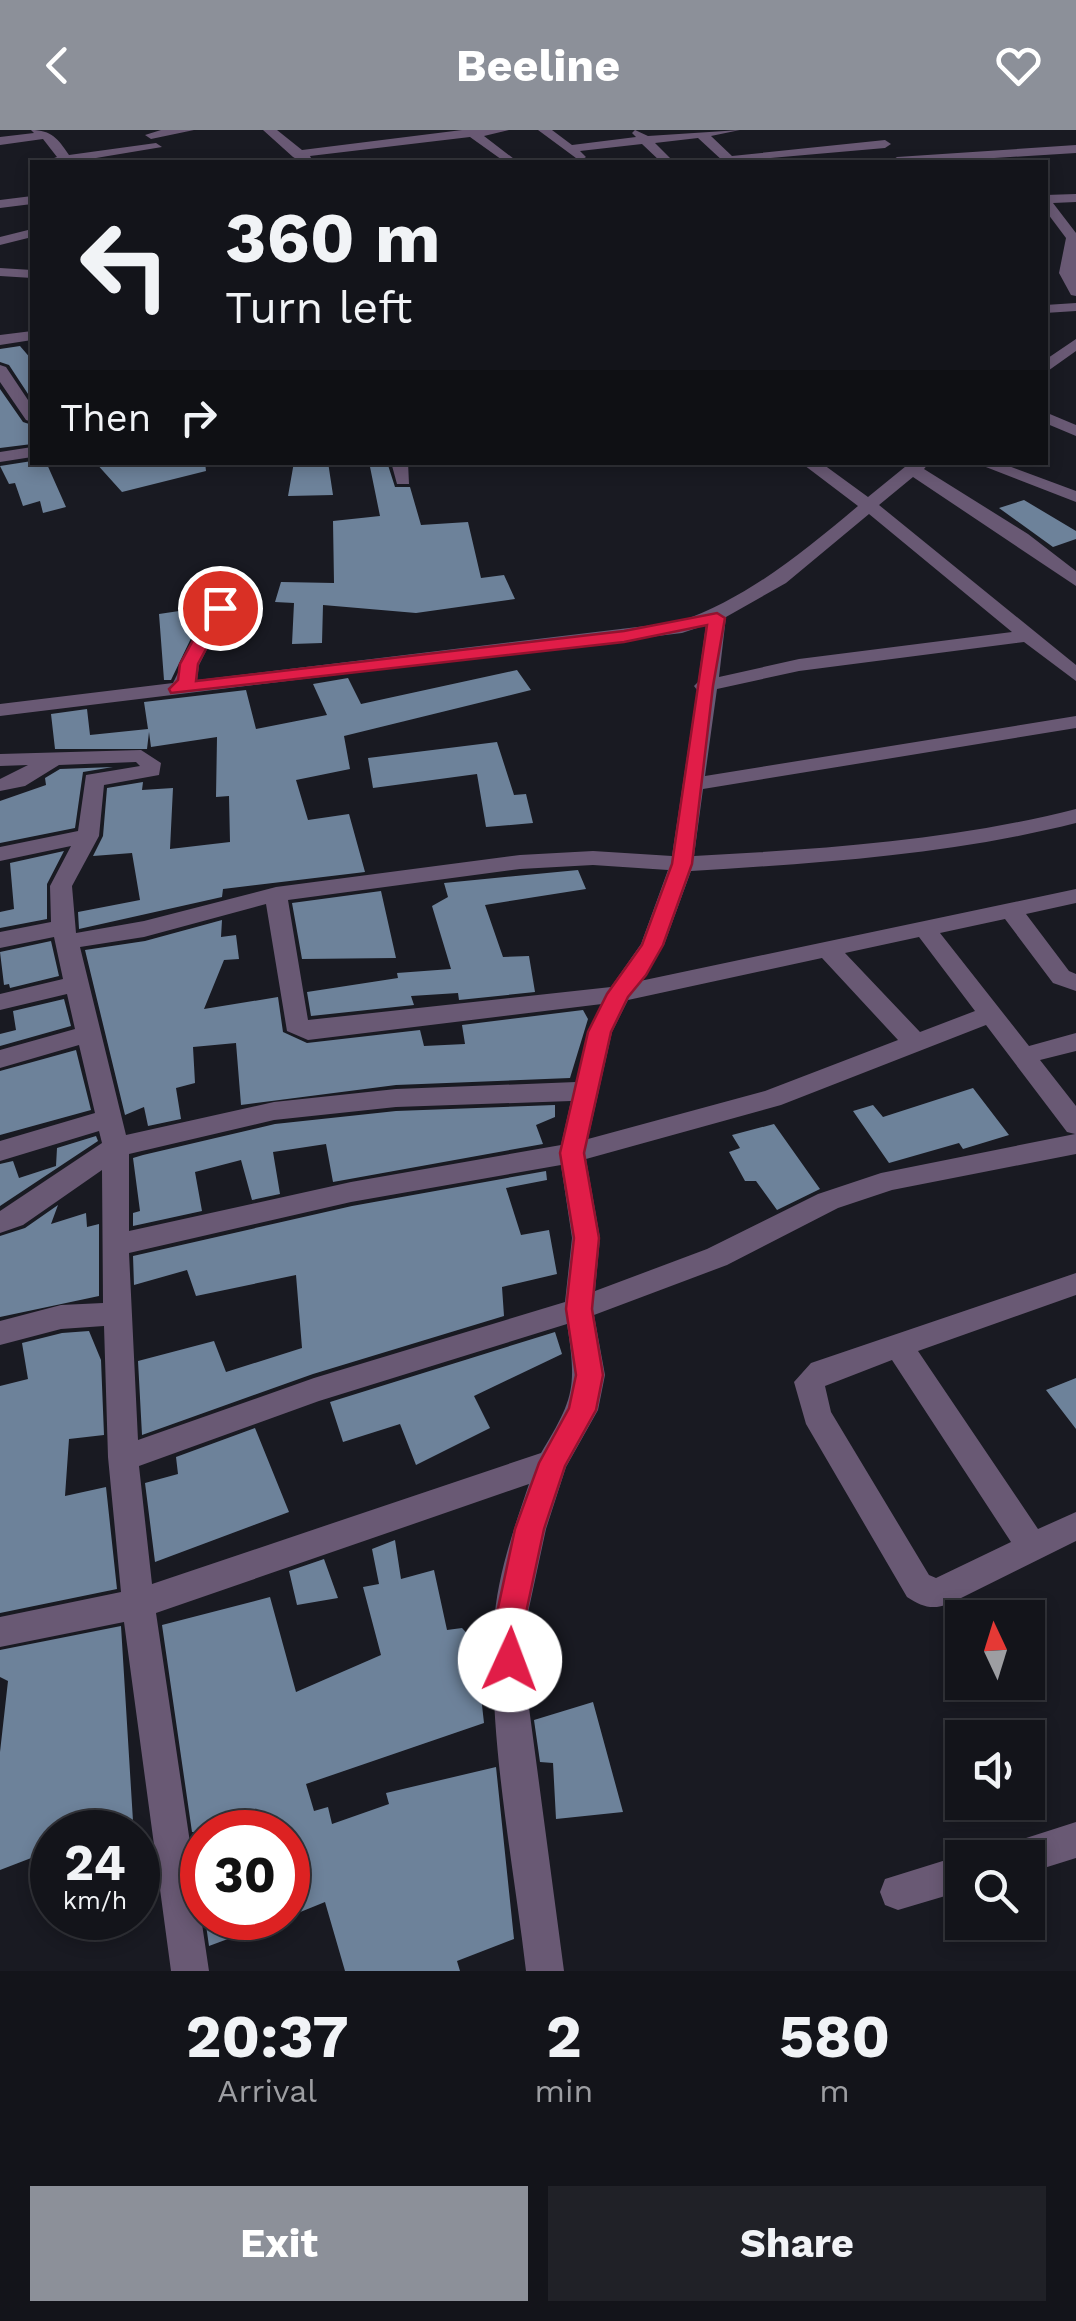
<!DOCTYPE html>
<style>
body{margin:0;font-family:"Work Sans",sans-serif;background:#202127;color:#f1f3f6;height:100vh;display:flex;flex-direction:column;font-size:38px;white-space:nowrap}
*{box-sizing:border-box;margin:0}
p{font-size:32px;color:#9d9ea2}
.icon{flex:none;width:55px;height:55px;fill:none;stroke:currentColor;stroke-width:2;stroke-linecap:round;stroke-linejoin:round}
.map{position:relative;height:1841px;overflow:hidden}
.panel{display:flex;flex-direction:column;background:#13141a;flex:1}
.panel>*{flex:none}
.top-card{position:absolute;left:30px;top:30px;width:1018px;height:305px;border-radius:0px;box-shadow:0 5px 15px #0003,0 0 0 2px #323339;background:#13141a;color:#f1f3f6;overflow:hidden}
.needle{width:65px;rotate:356deg}
.fabs{position:absolute;left:945px;top:1470px;display:grid;gap:20px}
.fabs a{display:grid;place-items:center;width:100px;height:100px;border-radius:0px;background:#13141a;box-shadow:0 5px 15px #0003,0 0 0 2px #323339;font-size:50px}
.speed{position:absolute;left:30px;top:1680px;display:flex;gap:20px;font-size:50px;font-weight:700;text-align:center}
.speed>*{display:grid;place-content:center;width:130px;height:130px;border-radius:50%;background:#13141a;box-shadow:0 5px 15px #0003,0 0 0 2px #323339;line-height:1}
.speed small{font-size:25px;font-weight:400}
.speed .limit{border:15px solid #d22;background:#fff;color:#111}
.pin{position:absolute;display:grid;place-items:center;width:85px;height:85px;color:#fff;margin:-42px;border:5px solid #fff;border-radius:50%;box-shadow:0 2px 10px #0007}
.me{position:absolute;width:110px;margin:-55px;rotate:2deg;stroke-linejoin:round;filter:drop-shadow(0 0 8px #0008)}
.turn{display:flex;align-items:center;gap:35px;height:210px;padding:0 30px;font-size:45px}
.turn .icon{width:130px;height:130px;stroke-width:2.5}
.turn b{display:block;font-size:70px;line-height:85px}
.then{display:flex;align-items:center;height:95px;padding:0 30px;background:#0003;gap:20px;font-size:38px}
.eta{display:flex;justify-content:space-evenly;align-items:center;height:170px;text-align:center}
.eta b{font-size:60px;font-weight:700;line-height:70px}
.primary-button{display:flex;gap:20px;margin-top:auto;padding:20px 30px}
.primary-button a{flex:1;height:115px;border-radius:0px;background:#8c9099;color:#fff;font-size:40px;font-weight:700;line-height:115px;text-align:center}
.primary-button a+a{background:#202127;color:#f1f3f6}
header{display:flex;justify-content:space-between;align-items:center;height:130px;padding:0 30px;background:#8c9099;color:#fff;font-size:45px;font-weight:700}
.map>svg:first-child{display:block}
.building{fill:#6d829a}
.lines{fill:none;stroke-linecap:round;stroke-linejoin:round}
.minor{fill:#695974;fill-rule:evenodd}
.route{fill:#e11d48;stroke:#92132f;stroke-width:2.5}
</style>
<header><svg class="icon" aria-label="back" viewBox="0 0 24 24"><path d="M15 5l-7 7 7 7"/></svg>Beeline<svg class="icon" aria-label="heart" viewBox="0 0 24 24"><path d="M12 20l-8-8c-3-5 5-10 8-4 3-6 11-1 8 4z"/></svg></header>
<div class="map">
<svg width="1076" height="1841" viewBox="0 0 1076 1841">
<rect width="100%" height="100%" fill="#191a22"/>
<path class="building" d="M20,216L32,230V270L9,235L0,232V219Z
M0,259L23,292L32,295V314L0,318Z
M32,331L46,332L66,377L43,383L40,371L23,376L15,353L9,354L0,336Z
M95,332H205L206,341L122,362Z
M294,332H328L333,365L288,366Z
M369,332H387L395,357H410L421,395L468,392L481,448L504,445L515,469L416,483L323,475L322,513L292,514L294,473L275,472L281,452L334,453L333,391L380,386Z
M1024,370L1076,401V409L1053,417L999,378Z
M206,477L171,550H164L159,484Z
M517,540L531,560L344,606L350,639L296,650L308,690L349,684L365,742L223,759L222,767L79,799L78,782L140,770L132,723L93,726L103,706L107,658L143,652L142,660L173,658L170,719L230,712L229,666L216,667L217,607L151,617L149,602L147,619H55L51,584L87,579L90,605L148,599L144,572L246,560L256,599L327,585L313,554L348,548L361,574Z
M497,612L514,665L526,664L533,693L486,697L477,644L373,658L368,628Z
M113,637L83,642L75,698L0,713V671L46,655L45,648L60,639Z
M64,721L47,754V789L0,798V782L14,779L10,733Z
M578,740L586,759L485,775L503,827L529,826L535,862L459,870L458,863L411,866L414,875L311,886L307,862L398,848L397,843L451,839L432,776L448,767L444,753Z
M381,761L396,828L302,829L292,773Z
M222,790L221,807L236,805L239,829L224,830L204,879L278,867L283,902L307,913L420,900L424,916L465,914L462,895L583,880L588,889L570,948L396,955L241,975L236,913L193,917L195,953L176,958L181,989L148,996L144,977L125,985L85,820L145,811Z
M51,811L59,846L10,858L9,854L4,855L0,822Z
M64,869L71,896L0,916V904L16,900L13,881Z
M76,920L91,980L0,1005V941Z
M973,958L1009,1005L963,1019L959,1013L889,1033L853,981L873,975L883,987Z
M555,975V987L536,995L543,1014L333,1052L326,1014L273,1022L280,1064L252,1070L241,1030L195,1042L202,1081L133,1096V1083L140,1081L133,1028L143,1025L275,994L396,981Z
M774,994L820,1059L777,1080L756,1051H745L729,1022L740,1018L732,1005Z
M96,1006L98,1011L0,1076V1034L13,1031L19,1048L56,1036L57,1018Z
M546,1041L547,1050L506,1058L521,1105L549,1100L557,1144L502,1157L504,1186L313,1244L142,1305L138,1231L214,1211L226,1242L302,1218L296,1145L196,1166L187,1140L134,1155L133,1126L352,1076Z
M58,1075L51,1094L86,1083L87,1097L99,1094V1166L0,1187V1106L25,1098Z
M89,1201L101,1230L104,1305L69,1309L65,1366L106,1357L117,1459L0,1483V1256L28,1249L22,1213L62,1203Z
M555,1202L562,1224L474,1266L490,1298L416,1335L400,1294L343,1312L330,1272Z
M1076,1248V1299L1046,1260Z
M255,1298L289,1382L155,1432L145,1353L178,1344L176,1327Z
M395,1410L401,1449L434,1440L447,1500L462,1498L475,1512L484,1593L306,1654L314,1681L328,1677L332,1694L389,1674L386,1663L496,1637L514,1809L457,1831L460,1841H345L325,1772L288,1787V1702H192L162,1495L270,1467L296,1562L381,1525L363,1457L379,1454L372,1419Z
M324,1429L338,1468L297,1475L289,1441Z
M121,1496L133,1691L101,1702H52V1720L0,1740V1622L8,1551L0,1547V1520Z
M593,1572L623,1682L556,1689L553,1633L540,1632L534,1590Z
M205,1788H278L279,1790L209,1816Z"/>
<g class="lines">
<path class="minor" d="M31,0C52,0 58,9 69,25L156,13L162,17L72,32H42L57,27L43,9L0,15V7L34,3Z
M161,0H194L151,9L145,5Z
M263,0H277L302,20L462,0H509L484,6L518,32H505L470,7L310,26L313,32H302L293,27Z
M538,0H552L572,15L636,7L632,3L635,0L648,6L740,0L711,6L732,26L885,10L891,14L885,18L724,32L698,8L655,13L674,32H661L642,14L580,21L586,27L580,31Z
M1076,15V23L931,32L891,31L897,27Z
M1076,64V72L1053,73L1076,103V166L1071,165L1059,143L1066,108L1045,80V65Z
M32,66V74L0,78V70Z
M32,99V107L0,115V107Z
M0,138L32,140V148L0,146Z
M1076,173V181L1045,183V175Z
M32,201V210L0,215V205Z
M1076,209V221L1045,243V230Z
M0,235L6,237L32,276V292L26,290L0,252Z
M1045,282L1076,295V306L1045,293Z
M32,317V327L0,332V322Z
M391,332H408L409,354H397Z
M800,332H820L868,367L911,332H930L924,339L1028,404L1076,441V456L913,347L879,375L1076,535V551L1024,512L799,541L717,559L705,646L1076,586V598L703,659L694,726C823,719 950,711 1076,679V693C949,725 821,733 691,741L664,815L640,851L1076,759V773L1026,784L1069,841L1076,844V861L1053,853L1005,789L940,803L1029,916L1076,903V921L1040,930L1076,976V1024L892,1060L838,1078L727,1135L594,1185L605,1245L598,1280L566,1337L546,1399L526,1492L528,1570L564,1841H526C513,1729 488,1608 494,1496C496,1449 514,1398 529,1354L156,1483L209,1841H171L124,1492L0,1517V1487L121,1462L108,1327L104,1196L61,1199L0,1215V1191L61,1175L103,1173L102,1040L23,1095L0,1103V1081L102,1013L99,1001L0,1031V1011L95,983L79,915L0,938V920L75,899L67,864L0,880V864L63,849L54,807L0,818V802L51,792L50,756L71,716L0,731V717L78,701L86,645L140,636L136,632L59,635L25,656L0,661V649L28,635L0,636V624L141,620L161,633L159,645L104,655L99,706L72,756L76,803L144,791L276,757L520,725L593,721L672,726L697,560L694,556L698,552L706,495L682,503L0,586V574L173,553L213,471L222,465L231,471L199,535L197,550L679,492C749,467 802,423 858,376ZM869,384L1012,502L799,529L719,547L726,487L786,453ZM593,735L668,740L641,814L611,857L308,890L288,770L520,739ZM266,774L287,901L308,910L602,874L588,902L576,952L396,959L274,972L126,1005L80,817L144,807ZM919,807L975,881L920,902L845,823ZM822,828L898,910L765,961L588,1009L612,902L628,870ZM986,895L1067,1002L1075,1004L881,1043L818,1064L707,1119L595,1161L600,1108L586,1029L781,975ZM571,971L561,1015L351,1052L129,1101V1024L274,990L396,977ZM561,1035L572,1108L565,1172L314,1248L138,1310L129,1123L351,1072ZM567,1194C577,1258 574,1268 541,1323L152,1454L139,1336L319,1271Z
M973,332H998L1076,361V372Z
M1076,1143V1165L918,1221L1038,1399L1076,1382V1411L949,1474C932,1480 922,1477 907,1467L806,1294L794,1252L811,1233ZM892,1230L1011,1412L936,1448L929,1445L831,1282L825,1256Z
M1076,1692V1728L1028,1743V1728H999L1004,1715Z
M962,1725L969,1728H962V1761L898,1780L885,1775L880,1762L885,1749Z"/>
</g>
<path class="route" d="M220,472L228,478L198,534L196,551L624,501L717,483L725,488L713,556L692,734L663,815L646,845L628,867L611,902L584,1023L599,1108L592,1179L603,1245L596,1280L565,1336L544,1399L524,1492L525,1530L521,1541L510,1545L499,1541L495,1530V1492L515,1399L539,1333L569,1278L576,1245L566,1179L574,1108L560,1023L588,902L607,864L642,815L672,734L707,495L624,512L171,563L169,559L178,550L180,534L211,478Z"/>
</svg>
<div class="fabs">
<a><svg class="needle" viewBox="-14 -14 28 28"><path d="M0-13l5 13h-10z" fill="#e53935"/><path d="M0 13l5-13h-10z" fill="#9d9ea2"/></svg></a>
<a><svg class="icon" aria-label="sound" viewBox="0 0 24 24"><path d="M4 9h4l5-4v14l-5-4H4zM17 9q2 3 0 6"/></svg></a>
<a><svg class="icon" aria-label="search" viewBox="0 0 24 24"><circle cx="10" cy="10" r="6"/><path d="M15 15l6 6"/></svg></a>
</div>
<div class="speed"><div>24<small>km/h</small></div><div class="limit">30</div></div>
<div class="pin" style="left:220px;top:478px;background:#d93025"><svg class="icon" aria-label="arrive" viewBox="0 0 24 24"><path d="M6 21V4h12l-3 4 3 4H6"/></svg></div>
<svg class="me" style="left:510px;top:1530px" viewBox="-20 -20 40 40"><circle r="19" fill="#fff"/><path d="M0-13L10 11 0 6-10 11z" fill="#e11d48"/></svg>
<div class="top-card">
<div class="turn"><svg class="icon" aria-label="left" viewBox="0 0 24 24"><path d="M17 20v-9H6M10 6l-5 5 5 5"/></svg><div><b>360 m</b>Turn left</div></div>
<div class="then">Then<svg class="icon" aria-label="right" viewBox="0 0 24 24"><path d="M7 20v-9h11M14 6l5 5-5 5"/></svg></div>
</div>
</div>
<section class="panel">
<div class="eta">
<div><b>20:37</b><p>Arrival</p></div>
<div><b>2</b><p>min</p></div>
<div><b>580</b><p>m</p></div>
</div>
<div class="primary-button"><a>Exit</a><a>Share</a></div>
</section>
